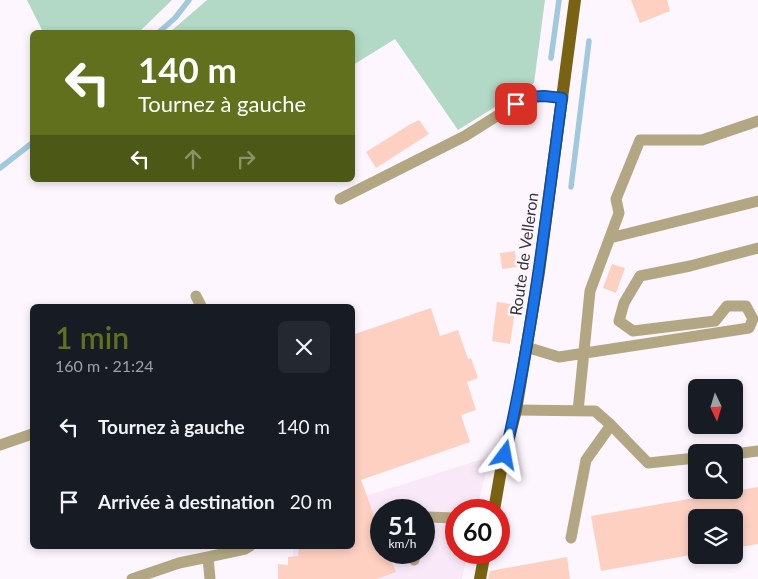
<!DOCTYPE html>
<html lang="fr">
<meta charset="utf-8">
<style>
body{margin:0;font-family:Lato,sans-serif;background:#242831;color:#f1f3f6;height:100vh;display:flex;flex-direction:column;font-size:19px;white-space:nowrap}
*{box-sizing:border-box;margin:0}
p{font-size:16px;color:#9ea1a6}
.icon{flex:none;width:28px;height:28px;fill:none;stroke:currentColor;stroke-width:2;stroke-linecap:round;stroke-linejoin:round}
.map{position:relative;flex:1;overflow:hidden}
.drawer{position:absolute;left:30px;top:304px;width:325px;height:245px;display:flex;flex-direction:column;background:#171b24;border-radius:8px;box-shadow:0 2px 8px #0003}
.drawer>*{flex:none}
.banner{position:absolute;left:30px;top:30px;width:325px;height:152px;border-radius:8px;box-shadow:0 2px 8px #0003;background:#60701c;color:#fff;overflow:hidden}
.needle{width:32px;rotate:176deg}
.controls{position:absolute;left:688px;top:379px;display:grid;gap:10px}
.controls a{display:grid;place-items:center;width:55px;height:55px;border-radius:8px;background:#171b24;box-shadow:0 2px 8px #0003;font-size:25px}
.speed{position:absolute;left:370px;top:499px;display:flex;gap:10px;font-size:25px;font-weight:700;text-align:center}
.speed>*{display:grid;place-content:center;width:65px;height:65px;border-radius:50%;background:#171b24;box-shadow:0 2px 8px #0003;line-height:1}
.speed small{font-size:12px;font-weight:400}
.speed .limit{border:8px solid #d22;background:#fff;color:#111}
.pin{position:absolute;display:grid;place-items:center;width:42px;height:42px;color:#fff;margin:-21px;border-radius:10px;box-shadow:0 2px 8px #0006}
.me{position:absolute;width:55px;margin:-28px;rotate:13deg;stroke-linejoin:round;filter:drop-shadow(0 0 4px #0008)}
.turn{display:flex;align-items:center;gap:18px;height:105px;padding:0 25px;font-size:22px}
.turn .icon{width:65px;height:65px;stroke-width:2.5}
.turn b{display:block;font-size:35px;line-height:42px}
.lanes{display:flex;align-items:center;height:48px;padding:0 25px;background:#0003;justify-content:center;gap:25px;direction:ltr}
.lanes .off{opacity:.35}
.round{display:grid;place-items:center;flex:none;width:52px;height:52px;border-radius:8px;background:#242831}
.head{display:flex;align-items:center;justify-content:space-between;height:85px;padding:0 25px}
h1{font-size:30px;font-weight:600;line-height:38px;color:#60701c}
ul{padding:0;list-style:none}
li{display:flex;align-items:center;gap:15px;height:75px;padding:0 25px}
li div{flex:1}
li b{display:block;font-size:19px}
li em{font-style:normal}
.map>svg:first-child{display:block}
.built{fill:#f9e9f8;fill-rule:evenodd}
.green{fill:#b1d9c5}
.lines{fill:none;stroke-linecap:round;stroke-linejoin:round}
.stream{stroke:#a0c8df;stroke-width:5.5}
.building{fill:#fdd0c2}
.lane{stroke:#b3a783;stroke-width:11}
.primary{stroke:#796212;stroke-width:12}
.route-casing{stroke:#114b97;stroke-width:12}
.route{stroke:#1a73e8;stroke-width:9}
.labels{text-anchor:middle;stroke-width:5;stroke-linejoin:round;paint-order:stroke}
.street-label{font-size:16px;fill:#343134;stroke:#fef6fe}
</style>
<div class="map">
<svg width="758" height="579" viewBox="0 0 758 579">
<rect width="100%" height="100%" fill="#fef6fe"/>
<path class="built" d="M489,457L477,510H456V552L468,553L462,579H294L293,546H352L353,500ZM381,510H424V552H381Z"/>
<path class="green" d="M27,0H172L139,32H43Z
M207,0H545L534,83L458,130L395,39L353,65L352,32H170Z"/>
<g class="lines">
<path class="stream" d="M159,32L175,18L189,0
M551,58L559,0
M0,168L32,143
M571,187L589,41"/>
</g>
<path class="building" d="M631,0H667L670,11L640,23Z
M419,120L429,134L376,168L366,152L409,125Z
M515,251L517,267L502,269L500,253Z
M612,264L625,268L616,293L603,288Z
M497,302L516,305L510,344L492,341Z
M431,308L440,336L458,330L468,359L471,358L478,378L467,382L476,410L461,415L470,442L361,480L381,534V552H388L396,572L377,579H278V564L288,565V557L298,556L299,546H352V335Z
M758,487V544L734,548V518H696V554L601,571L591,516Z
M567,557L570,579H488L490,571Z"/>
<g class="lines">
<path class="lane" d="M340,199L465,136L527,97L544,96L563,98
M610,238L758,201
M196,296L201,306
M526,347L559,357L749,328L753,319L746,306H727L715,321L633,331L619,321L624,303L640,276L690,266L758,248
M516,410L595,411L611,425L586,460L571,538
M578,411L590,291L619,213L616,199L640,140H702L758,121
M611,425L648,463L696,458
M0,445L32,434
M734,454L758,451
M424,525L426,517L456,518
M414,560L416,552
M132,579L179,563L208,557
M210,579L208,557L245,549L250,546"/>
<path class="primary" d="M494,510L501,470L516,410L539,272L575,0
M480,579L485,552"/>
</g>
<g class="lines">
<g class="route-casing">
<path id="route" d="M505,455C532,338 546,217 562,98L544,96L527,97L516,104"/>
</g>
<use href="#route" class="route"/>
</g>
<g class="labels">
<g class="street-label">
<text transform="translate(524 254) rotate(-82)" y="6">Route de Velleron</text>
</g>
</g>
</svg>
<div class="controls">
<a><svg class="needle" viewBox="-14 -14 28 28"><path d="M0-13l5 13h-10z" fill="#e53935"/><path d="M0 13l5-13h-10z" fill="#9ea1a6"/></svg></a>
<a><svg class="icon" aria-label="search" viewBox="0 0 24 24"><circle cx="10" cy="10" r="6"/><path d="M15 15l6 6"/></svg></a>
<a><svg class="icon" aria-label="layers" viewBox="0 0 24 24"><path d="M12 4l9 5-9 5-9-5zM3 14l9 5 9-5"/></svg></a>
</div>
<div class="speed"><div>51<small>km/h</small></div><div class="limit">60</div></div>
<div class="pin" style="left:516px;top:104px;background:#d93025"><svg class="icon" aria-label="arrive" viewBox="0 0 24 24"><path d="M6 21V4h12l-3 4 3 4H6"/></svg></div>
<svg class="me" style="left:505px;top:455px" viewBox="-20 -20 40 40"><path d="M0-17L14 15 0 8-14 15z" fill="#1a73e8" stroke="#fff" stroke-width="4"/></svg>
<div class="banner">
<div class="turn"><svg class="icon" aria-label="left" viewBox="0 0 24 24"><path d="M17 20v-9H6M10 6l-5 5 5 5"/></svg><div><b>140 m</b>Tournez à gauche</div></div>
<div class="lanes"><svg class="icon" aria-label="left" viewBox="0 0 24 24"><path d="M17 20v-9H6M10 6l-5 5 5 5"/></svg><svg class="icon off" aria-label="ahead" viewBox="0 0 24 24"><path d="M12 20V5M6 11l6-6 6 6"/></svg><svg class="icon off" aria-label="right" viewBox="0 0 24 24"><path d="M7 20v-9h11M14 6l5 5-5 5"/></svg></div>
</div>
<section class="drawer">
<div class="head"><div><h1>1 min</h1><p>160 m · 21:24</p></div><a class="round"><svg class="icon" aria-label="close" viewBox="0 0 24 24"><path d="M6 6l12 12M18 6L6 18"/></svg></a></div>
<ul>
<li><svg class="icon" aria-label="left" viewBox="0 0 24 24"><path d="M17 20v-9H6M10 6l-5 5 5 5"/></svg><div><b>Tournez à gauche</b></div><em>140 m</em></li>
<li><svg class="icon" aria-label="arrive" viewBox="0 0 24 24"><path d="M6 21V4h12l-3 4 3 4H6"/></svg><div><b>Arrivée à destination</b></div><em>20 m</em></li>
</ul>
</section>
</div>
